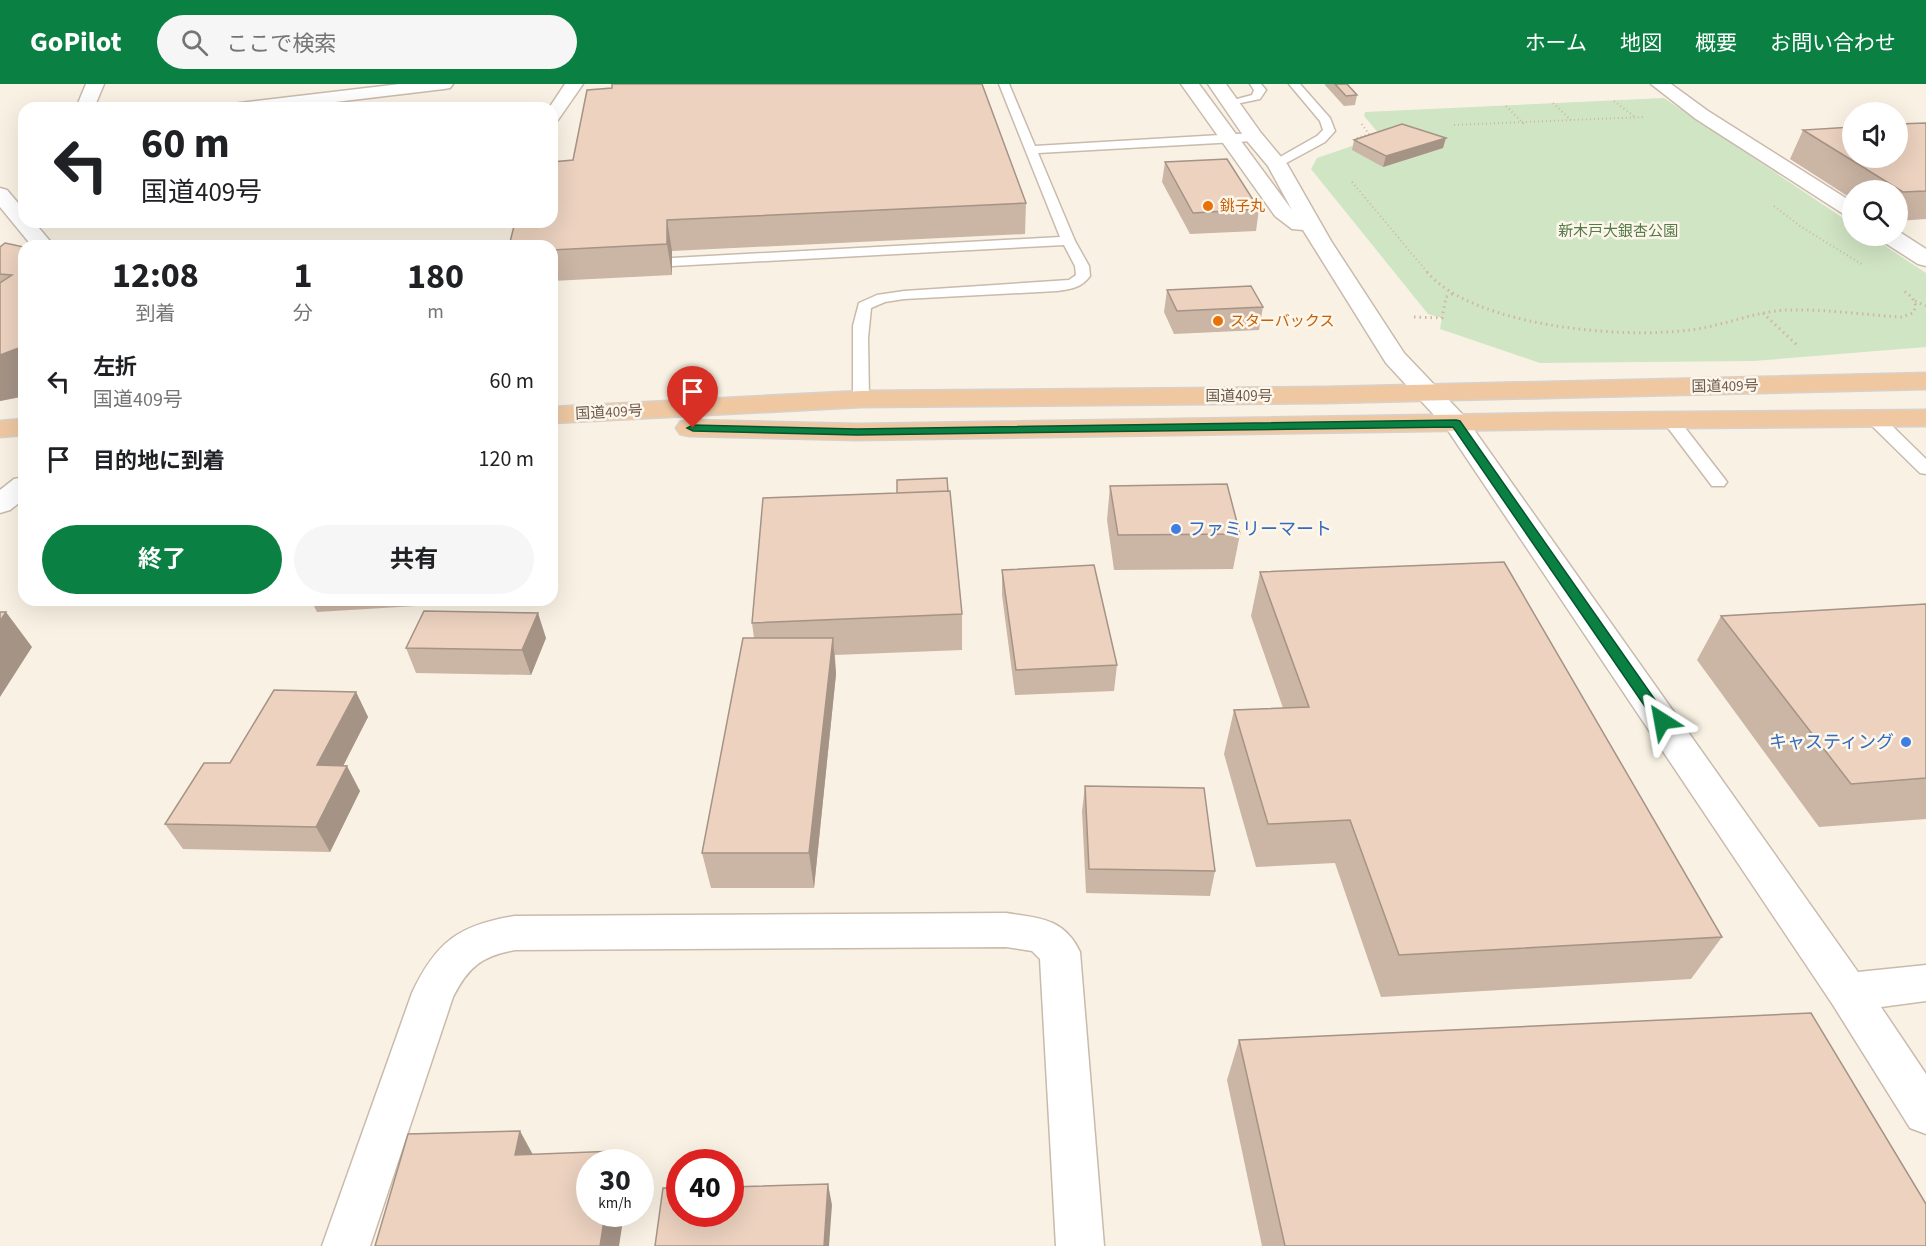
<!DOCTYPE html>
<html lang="ja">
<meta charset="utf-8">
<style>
body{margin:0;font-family:"Source Sans 3","Noto Sans JP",sans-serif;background:#f6f6f6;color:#202124;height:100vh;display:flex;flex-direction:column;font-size:22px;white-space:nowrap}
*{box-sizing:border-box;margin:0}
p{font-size:20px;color:#757577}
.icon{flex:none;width:33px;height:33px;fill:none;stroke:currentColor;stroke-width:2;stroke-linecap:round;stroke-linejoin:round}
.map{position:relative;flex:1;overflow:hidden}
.side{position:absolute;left:18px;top:156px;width:540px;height:366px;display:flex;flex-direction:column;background:#fff;border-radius:18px;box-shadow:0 6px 24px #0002}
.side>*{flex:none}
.top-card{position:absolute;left:18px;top:18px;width:540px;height:126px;border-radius:18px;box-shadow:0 6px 24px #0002;background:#fff;color:#202124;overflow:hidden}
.buttons{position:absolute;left:1842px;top:18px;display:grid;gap:12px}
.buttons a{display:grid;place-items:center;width:66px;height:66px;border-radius:50%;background:#fff;box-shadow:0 6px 24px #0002;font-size:30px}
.speed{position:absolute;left:576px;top:1065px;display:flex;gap:12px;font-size:30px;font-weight:700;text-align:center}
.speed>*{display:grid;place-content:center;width:78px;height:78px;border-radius:50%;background:#fff;box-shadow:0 6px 24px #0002;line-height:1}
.speed small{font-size:15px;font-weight:400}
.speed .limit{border:9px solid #d22;background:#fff;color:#111}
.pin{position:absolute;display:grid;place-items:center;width:51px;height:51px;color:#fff;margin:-62px -26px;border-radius:50% 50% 50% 0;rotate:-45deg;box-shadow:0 0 6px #0007}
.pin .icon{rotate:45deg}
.me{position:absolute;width:66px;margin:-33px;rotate:326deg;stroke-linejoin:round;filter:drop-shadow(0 0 4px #0008)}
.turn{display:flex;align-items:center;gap:21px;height:126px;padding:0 24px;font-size:27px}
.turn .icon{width:78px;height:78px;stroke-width:2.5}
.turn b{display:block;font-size:42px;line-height:51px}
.eta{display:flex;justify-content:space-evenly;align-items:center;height:102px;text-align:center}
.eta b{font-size:36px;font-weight:700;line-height:42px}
.button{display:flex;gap:12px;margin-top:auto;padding:12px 24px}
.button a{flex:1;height:69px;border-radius:36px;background:#0b8043;color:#fff;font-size:24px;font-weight:700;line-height:69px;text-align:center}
.button a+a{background:#f6f6f6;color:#202124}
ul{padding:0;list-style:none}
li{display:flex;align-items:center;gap:18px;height:78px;padding:0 24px}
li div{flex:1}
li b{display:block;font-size:22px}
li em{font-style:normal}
header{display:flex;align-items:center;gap:36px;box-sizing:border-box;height:84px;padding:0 30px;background:#0b8043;color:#fff}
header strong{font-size:28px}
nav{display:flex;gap:33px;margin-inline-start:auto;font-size:21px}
.search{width:420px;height:54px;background:#f6f6f6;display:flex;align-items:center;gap:15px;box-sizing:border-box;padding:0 21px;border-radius:33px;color:#757577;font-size:22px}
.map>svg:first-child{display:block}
.green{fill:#d0e5c4}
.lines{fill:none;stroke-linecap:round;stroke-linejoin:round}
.service-casing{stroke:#c9baac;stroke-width:3}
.minor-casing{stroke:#c9baac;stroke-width:3}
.tertiary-casing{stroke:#c9baac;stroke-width:3}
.trunk-casing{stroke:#d7d1cd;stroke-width:3}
.path-far1{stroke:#d0b6a2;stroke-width:2;stroke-dasharray:1 3;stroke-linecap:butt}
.path{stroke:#d0b6a2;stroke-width:3;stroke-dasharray:1.5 4;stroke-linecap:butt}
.service{fill:#fff;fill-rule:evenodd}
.minor{fill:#fff;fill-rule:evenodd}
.tertiary{fill:#fff;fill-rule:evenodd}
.trunk{fill:#efc8a2;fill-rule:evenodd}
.wall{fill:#cbb5a4}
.shaded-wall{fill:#a59386}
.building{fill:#ecd2bf;stroke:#a59386;stroke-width:1.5}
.route{fill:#0b8043;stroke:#07532c;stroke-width:1.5}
.food-dot{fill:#e8710a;stroke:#fdf6ea;stroke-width:2}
.shop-dot{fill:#3f7fe0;stroke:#fdf6ea;stroke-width:2}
.labels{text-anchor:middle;stroke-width:5;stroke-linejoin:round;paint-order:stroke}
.far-food-label{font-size:15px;fill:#c56008;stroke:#fdf6ea;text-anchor:start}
.far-park-label{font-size:15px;fill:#557949;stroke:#fdf6ea}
.far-street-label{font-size:15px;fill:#6f5a4d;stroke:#fdf6ea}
.shop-label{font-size:18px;fill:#366cbe;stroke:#fdf6ea;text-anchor:start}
</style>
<header>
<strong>GoPilot</strong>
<div class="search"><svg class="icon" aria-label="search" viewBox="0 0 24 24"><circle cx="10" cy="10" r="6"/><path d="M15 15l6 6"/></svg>ここで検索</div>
<nav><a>ホーム</a><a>地図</a><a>概要</a><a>お問い合わせ</a></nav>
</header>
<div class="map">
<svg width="1926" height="1162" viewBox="0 0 1926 1162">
<rect width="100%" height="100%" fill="#f9f2e4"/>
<path class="green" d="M1664,14L1852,140V152H1870L1926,189V263L1754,277L1540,279L1440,245L1442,234L1428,230L1311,85L1317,74L1381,52L1364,32L1365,28Z"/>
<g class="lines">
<g class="service-casing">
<path id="service" d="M999,0H1009L1035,62L1254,49L1260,53L1254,57L1038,69L1075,157L1089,182L1090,192C1081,204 1071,205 1057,207L904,215L885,218L871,224L868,254L869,315L861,320L853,315V242L859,219L877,211L904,207L1069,196L1076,191L1075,182L1064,161L672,182L665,178L672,174L1060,153Z
M1250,0H1261L1266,6L1260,15L1226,22V18L1252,11L1254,6Z
M1289,0H1300L1330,34L1335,47L1325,58L1277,84L1271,80L1273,77L1317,52L1323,46L1320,37Z
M1875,330L1881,331L1926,375V390L1920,389L1869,339L1867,335L1869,331Z
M1670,331L1676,332L1724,394L1727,398L1724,402H1712L1662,336Z"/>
</g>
<g class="minor-casing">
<path id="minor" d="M86,0H104L94,24H76Z
M400,0H453L450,4L444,5L285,24H231L234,20L240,19Z
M565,0H583L558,36L552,37V24H549Z
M1651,0H1671L1708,27L1852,118V133L1845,131L1696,35Z
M1898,147L1926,165V182L1918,180L1882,157L1879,152H1898Z
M24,393V415L10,426L0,429V406L14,395Z
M1006,829C1039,834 1064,834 1080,868L1104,1162H1056L1040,875L1032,867L1006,863L515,866C482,872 468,883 453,913L370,1162H322L412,909C436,858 459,841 515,832Z"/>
</g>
<g class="tertiary-casing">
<path id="tertiary" d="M1181,0H1199L1292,126L1268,82L1247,57L1208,0H1226L1261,49L1287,80L1331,157L1404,269L1465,333L1858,888L1926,881V917L1881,923L1926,990V1050L1910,1044L1833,921L1447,345L1386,279L1303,146L1292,145L1275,132Z
M0,104L7,106L24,126V138H34L54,162H32L0,123Z"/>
</g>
<g class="trunk-casing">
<path id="trunk" d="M1926,289V305L1326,319L861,323L552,339V323L861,307L1326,303Z
M1926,326V342L1551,345L857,356L689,352L680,350L676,344L680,338L689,336L857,340L1551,329Z
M24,335V351L0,353V337Z"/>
</g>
<path class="path-far1" d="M1614,17L1635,33
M1553,19L1571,36
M1506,22L1524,40
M1454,41L1644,33
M1357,54L1369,50L1361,39
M1352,98L1428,189
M1774,122L1800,142L1863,181"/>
<path class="path" d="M1427,188C1474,243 1622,255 1690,246C1724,242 1755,227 1788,226C1826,225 1865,231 1902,233L1913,229L1916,222L1912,213L1904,207
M1915,217L1926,222
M1763,229L1799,263
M1414,233L1442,234L1446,213L1452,210"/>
<use href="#service" class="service"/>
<use href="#minor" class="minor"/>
<use href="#tertiary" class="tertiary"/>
<use href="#trunk" class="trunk"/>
</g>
<path class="wall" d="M1325,0H1347L1357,11L1355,21L1344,22L1325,1Z
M1926,39V135L1898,137V106H1852V115L1790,75L1803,46Z
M1354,56L1443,64L1383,83L1352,66Z
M1165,78L1259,125L1256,147L1190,150L1162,98Z
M1026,119L1025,150L672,167V191L552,197V162L515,138Z
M0,163H24L22,313L0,317Z
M1167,206L1263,223L1259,246L1174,250L1164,228Z
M1110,402L1240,450L1233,485L1114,486L1107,436Z
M1002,486L1117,581L1114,607L1015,611L1002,511Z
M1260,488L1722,853L1691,895L1381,913L1335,779L1256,783L1224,670L1234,626L1283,624L1251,532Z
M311,516H498V517L317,528Z
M1926,520V735L1819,743L1697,576L1721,532Z
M962,530V566L835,571L836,590L814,804H711L702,769L754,554L752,539Z
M546,554L531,591L416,589L406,564Z
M356,608L368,633L343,681L360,707L330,768L183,765L165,740L230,679Z
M1085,702L1215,787L1210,812L1086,809L1082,727Z
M1239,956L1926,1162H1262L1227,996Z"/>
<path class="shaded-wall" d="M1446,54L1443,64L1383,83L1386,72Z
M667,136L672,167V191L667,160Z
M24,262V312L0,317V271Z
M6,528L32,563L0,613V537Z
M538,529L546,554L531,591L522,566Z
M833,554L836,590L814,804L809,769Z
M356,608L368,633L331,706L317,681Z
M347,682L360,707L330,768L316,743Z
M520,1047L537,1078L515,1071Z
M616,1067L621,1078H614Z
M828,1100L832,1121L829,1162H824Z
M605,1130H624L619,1162H600Z"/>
<path class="building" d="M612,0H982L1026,119L667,136V160L552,166V162H509L515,138H552V78L573,76L587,6L612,4Z
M1335,0H1347L1357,11L1346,12Z
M1926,39V107L1903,108L1803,46L1852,43V74H1898V40Z
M1402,40L1446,54L1386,72L1354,56Z
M1227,75L1259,125L1193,129L1165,78Z
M5,159L24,163V207L19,211L24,213V262L0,271V199L12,191L0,190V163Z
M1251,202L1263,223L1177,227L1167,206Z
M947,394L948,407L897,409V396Z
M1227,400L1240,450L1118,451L1110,402Z
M950,407L962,530L752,539L763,414Z
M1504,478L1722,853L1399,871L1350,736L1268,740L1234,626L1309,623L1260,488Z
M1094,481L1117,581L1016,586L1002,486Z
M1926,520V694L1851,700L1721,532Z
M424,527L538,529L522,566L406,564Z
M0,528H6L0,537Z
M743,554H833L809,769H702Z
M274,606L356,608L317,681L347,682L316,743L165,740L204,679H230Z
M1085,702L1204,704L1215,787L1089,785Z
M1811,929L1926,1120V1162H1285L1239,956Z
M520,1047L515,1071L616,1067L614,1078H590V1130H605L600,1162H375L408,1050Z
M828,1100L824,1162H655L663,1104H680V1130H730V1103Z"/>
<path class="route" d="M1456,336L1460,337L1667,633L1669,637L1667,640H1657L1453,343L857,351L693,347L687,344L693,341L857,345Z"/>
<g class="food-dot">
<circle cx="1208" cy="122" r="6"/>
<circle cx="1218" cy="237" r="6"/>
</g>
<g class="shop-dot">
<circle cx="1176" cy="445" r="6"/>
<circle cx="1906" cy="658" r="6"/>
</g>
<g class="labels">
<g class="far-food-label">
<text x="1220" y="127">銚子丸</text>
<text x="1230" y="242">スターバックス</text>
</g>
<g class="far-park-label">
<text x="1618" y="152">新木戸大銀杏公園</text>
</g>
<g class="far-street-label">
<text transform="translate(1725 302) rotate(-1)" y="5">国道409号</text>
<text x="1239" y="317">国道409号</text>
<text transform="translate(609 328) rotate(-3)" y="5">国道409号</text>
</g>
<g class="shop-label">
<text x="1188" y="451">ファミリーマート</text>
<text x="1894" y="664" text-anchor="end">キャスティング</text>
</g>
</g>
</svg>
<div class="buttons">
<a><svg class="icon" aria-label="sound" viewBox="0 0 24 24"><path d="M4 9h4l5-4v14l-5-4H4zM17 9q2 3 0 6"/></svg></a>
<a><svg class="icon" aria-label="search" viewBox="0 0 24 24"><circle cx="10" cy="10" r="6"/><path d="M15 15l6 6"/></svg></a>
</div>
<div class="speed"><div>30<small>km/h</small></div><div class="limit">40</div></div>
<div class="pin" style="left:693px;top:344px;background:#d93025"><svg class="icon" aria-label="arrive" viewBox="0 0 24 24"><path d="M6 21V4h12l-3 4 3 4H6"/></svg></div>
<svg class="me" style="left:1662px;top:637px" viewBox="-20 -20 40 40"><path d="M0-17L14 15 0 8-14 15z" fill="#0b8043" stroke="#fff" stroke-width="4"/></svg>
<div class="top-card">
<div class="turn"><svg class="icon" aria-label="left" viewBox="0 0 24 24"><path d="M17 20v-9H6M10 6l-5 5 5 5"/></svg><div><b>60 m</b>国道409号</div></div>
</div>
<section class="side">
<div class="eta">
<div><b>12:08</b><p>到着</p></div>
<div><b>1</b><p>分</p></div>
<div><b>180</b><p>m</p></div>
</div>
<ul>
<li><svg class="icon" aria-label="left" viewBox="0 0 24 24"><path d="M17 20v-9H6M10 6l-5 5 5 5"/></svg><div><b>左折</b><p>国道409号</p></div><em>60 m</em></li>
<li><svg class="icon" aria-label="arrive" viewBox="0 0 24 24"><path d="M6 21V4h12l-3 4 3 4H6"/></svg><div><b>目的地に到着</b></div><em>120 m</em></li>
</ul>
<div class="button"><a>終了</a><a>共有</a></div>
</section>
</div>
